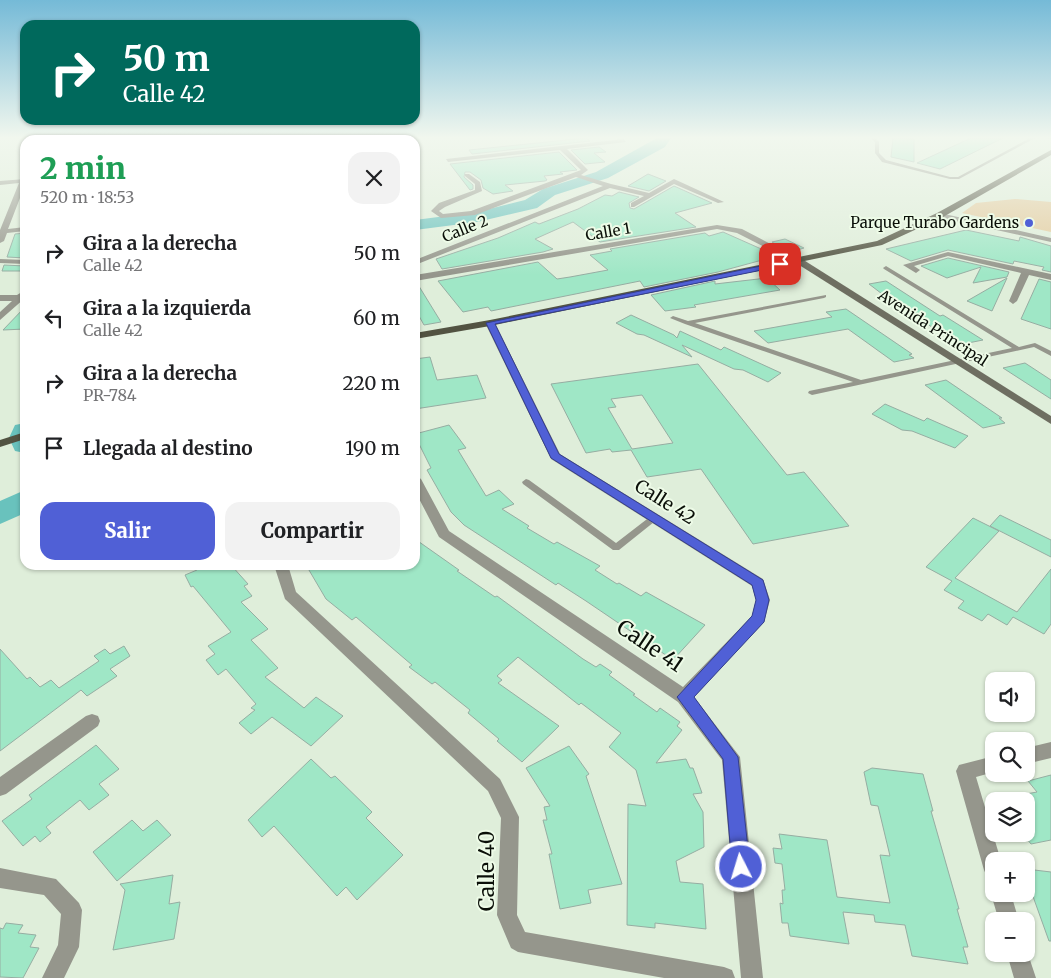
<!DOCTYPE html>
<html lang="es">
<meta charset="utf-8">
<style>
body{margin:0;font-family:Merriweather,serif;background:#f2f2f2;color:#202124;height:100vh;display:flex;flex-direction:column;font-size:19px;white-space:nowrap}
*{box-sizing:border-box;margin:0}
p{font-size:16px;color:#757577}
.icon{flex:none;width:28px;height:28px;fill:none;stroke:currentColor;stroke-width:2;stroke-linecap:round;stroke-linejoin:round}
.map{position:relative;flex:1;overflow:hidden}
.drawer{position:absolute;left:20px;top:135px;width:400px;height:435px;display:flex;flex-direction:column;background:#fff;border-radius:15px;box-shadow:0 1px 4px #0004}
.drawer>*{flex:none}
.guide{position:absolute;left:20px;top:20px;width:400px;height:105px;border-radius:15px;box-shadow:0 1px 4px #0004;background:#00695c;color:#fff;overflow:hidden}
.tools{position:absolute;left:985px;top:672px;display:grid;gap:10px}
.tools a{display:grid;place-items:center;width:50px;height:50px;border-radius:10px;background:#fff;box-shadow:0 1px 4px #0004;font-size:25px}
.pin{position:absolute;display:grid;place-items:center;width:42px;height:42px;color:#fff;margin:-21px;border-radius:10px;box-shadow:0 2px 8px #0006}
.me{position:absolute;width:55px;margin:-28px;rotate:355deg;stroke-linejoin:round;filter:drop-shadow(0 0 4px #0008)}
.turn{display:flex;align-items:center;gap:18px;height:105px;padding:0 20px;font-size:22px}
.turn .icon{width:65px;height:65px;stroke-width:2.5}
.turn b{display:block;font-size:35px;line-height:42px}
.round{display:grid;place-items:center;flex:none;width:52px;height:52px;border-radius:15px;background:#f2f2f2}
.summary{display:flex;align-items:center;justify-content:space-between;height:85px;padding:0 20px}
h1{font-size:30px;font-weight:800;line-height:38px;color:#1e9e55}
.action{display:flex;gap:10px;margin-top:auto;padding:10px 20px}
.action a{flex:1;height:58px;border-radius:15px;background:#5060d6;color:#fff;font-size:20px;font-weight:800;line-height:58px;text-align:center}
.action a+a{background:#f2f2f2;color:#202124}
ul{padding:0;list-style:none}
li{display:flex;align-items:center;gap:15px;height:65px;padding:0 20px}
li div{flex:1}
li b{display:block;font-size:19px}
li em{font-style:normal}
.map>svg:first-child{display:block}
.green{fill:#e4cb9e}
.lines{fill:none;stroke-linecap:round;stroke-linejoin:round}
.river{fill:#69c2bd;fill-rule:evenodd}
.building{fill:#9fe7c6;stroke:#96ada2;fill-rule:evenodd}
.lane{fill:#95968c;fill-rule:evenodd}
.street{fill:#95968c;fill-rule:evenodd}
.secondary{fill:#6e6e61;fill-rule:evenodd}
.primary{fill:#525342;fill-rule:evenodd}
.route{fill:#5060d6;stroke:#343e8b}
.poi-dot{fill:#5060d6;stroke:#edfbe7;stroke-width:2}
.labels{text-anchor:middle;stroke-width:4;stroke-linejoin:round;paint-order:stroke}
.far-poi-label{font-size:15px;fill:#0a0f08;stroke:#edfbe7;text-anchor:end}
.far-street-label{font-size:15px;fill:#0a0f08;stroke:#edfbe7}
.street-label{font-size:18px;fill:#0a0f08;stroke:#edfbe7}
.near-street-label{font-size:21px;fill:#0a0f08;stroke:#edfbe7}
</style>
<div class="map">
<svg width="1051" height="978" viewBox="0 0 1051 978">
<rect width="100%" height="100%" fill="#dfeeda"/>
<path class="green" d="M1015,199L1051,202V232L962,213L976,203Z"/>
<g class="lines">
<path class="river" d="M657,138H671L665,147L608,178L555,195L537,208L477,222L415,230V220L477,212L525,200L543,189L596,172Z
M25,423V453L15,451L9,438L15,425Z
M25,490V513L0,524V501Z"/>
</g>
<path class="building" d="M586,138L590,141L472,154L469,150Z
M893,138L914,139V162L891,157Z
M971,138H1003L940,169L917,163Z
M599,147L606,152L594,153L605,162L585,164L571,150Z
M559,152L577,170L560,172L563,174L544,176L547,180L545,181L505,185L513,191L493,194L483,188L481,180L470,172H465L464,177L473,185V189L470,190L450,164Z
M648,174L666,181L649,191L628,186Z
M674,186L712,203L675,213L696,227L600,242L573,222L535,239L553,249L543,252L442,269L436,259L498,238L535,222L539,224L578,209L605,195L612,196L619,192L639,197L629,203L630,208L634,209Z
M966,230L1019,241L1020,237L1051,246V272L1042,270L1044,267L1014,261L1013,264L948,250L911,261L886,249Z
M723,232L777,256L718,272L644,287L640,281L491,311L488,307L463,312L438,281L538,262L557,279L570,277L608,270L590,255L612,251L610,249L705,233L709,236Z
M25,233V258L7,257L15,234Z
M785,239L804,248L790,252L772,242Z
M948,258L1009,272L1007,277L973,283L981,267L947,278L921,266Z
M4,265L25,266V271H2Z
M767,278L780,290L694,305L696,307L665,311L651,295L715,281V284Z
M1007,278L992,311L967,301Z
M1039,279L1051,282V329L1021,319Z
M886,281L940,316L943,315L983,340L963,344L956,341L903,310L869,284Z
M415,283H417L441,322L424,325L415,309Z
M25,307V329L3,330Z
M846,309L912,354L909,355L914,358L894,362L848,329L768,343L754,331L832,317L826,312Z
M631,315L674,335L677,338L680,331L721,350L724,347L781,373L768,382L743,370L734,369L682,345L692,357L644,335L637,334L616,323Z
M430,357L437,380L477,375L486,398L415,409V359Z
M1025,363L1051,380V399L1003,368Z
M698,364L787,475L804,472L849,526L753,544L701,469L647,477L631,450L612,452L610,449L586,453L551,384ZM642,395L673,443L632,449L608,408L616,407L611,399Z
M946,380L1002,418H999L1005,423L983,428L925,385Z
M885,404L924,421L927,418L968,436L955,448L912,431L902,430L872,414Z
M449,425L466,448L458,450L486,496L499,490L514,504L502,509L529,526L527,528L554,544L557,542L600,566L595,570L617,584L619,583L641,596L646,592L705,625L673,660L586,601L558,583L556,585L464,525L451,512L427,470L431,468L415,436V434Z
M1000,515L1051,540V557L990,526Z
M973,518L999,531L955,578L1017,612L1051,569V624L1044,634L1013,617L1007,625L988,614L982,621L958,608L964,601L944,590L952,581L926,567Z
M415,539L459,570L457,571L495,597L497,596L583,659L596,667L600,664L612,672L609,675L635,694L633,695L657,712L660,708L680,722L677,726L682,730L656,763L686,759L690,768H693L702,793L693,794L703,812L704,847L676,861L680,882L703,884L706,929L655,923V928L627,925L628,804L646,806L636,770L609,747L621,733L581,703L579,705L518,657L497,676L502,680L498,683L559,726L522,762L497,741L499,739L468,713L470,710L435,682L432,684L409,667L412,665L356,617L352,620L326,599L306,565H415Z
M194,565H231L248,584L244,586L252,596L241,602L268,629L251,640L278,668L265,677L304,708L316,697L343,716L311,746L272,717L251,734L239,723L255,710L251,708L256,704L226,669L218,675L206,660L215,654L208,646L231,632L193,586L191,587L185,575L197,570Z
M124,646L130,656L110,669L117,676L87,696L81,690L0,751V649L27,679L30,677L40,687L51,680L59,688L99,661L94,656L105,649L110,654Z
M96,745L119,769L99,784L109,795L89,810L80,800L46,827L51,833L40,842L35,836L23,846L2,821L32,799L29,795Z
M569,746L589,774L586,776L622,884L588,890L591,903L560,909L549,854H552L543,820H547L544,807L550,806L526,768Z
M311,759L331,778L335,776L372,812L366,818L403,855L357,900L346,887L337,896L274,826L262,837L248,820Z
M872,768L923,774L933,811H931L959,909H957L968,947H963L968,964L912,956L905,925L875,922L874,915L843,912L849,944L790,936L788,923H782L780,903L783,904L782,890H785L782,864L775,863L773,848L782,849L779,834L827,840L837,897L890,903L880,855L890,856L878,806L871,805L864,772Z
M1051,775V840L1031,844L1026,838V794L1037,792L1028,781Z
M132,820L143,831L157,820L171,835L117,881L93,852Z
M1026,869L1051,872V941H1049L1026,877Z
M173,875L169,904L180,902L174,939L113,950L125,890L120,884Z
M6,923L23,925L18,933L36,935L30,947L39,948L23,978L0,977V928L3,929Z"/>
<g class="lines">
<path class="lane" d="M871,138H875L879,142V153L886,160L950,177H958L1030,138H1035L959,179H950L882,162L875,153V142Z
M1048,138H1051V139H1049Z
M886,266L1019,347L1035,343L1051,351V356L1034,347L812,395L808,393L809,391L853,382L685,324L670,318L673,316L688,321L826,295V297L824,298L695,323L861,380L1012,348L884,269L883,268Z
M526,479L529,480L616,543L651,516H657L659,518L619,550H613L523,484L522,482Z"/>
<path class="street" d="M624,139L626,142L567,149L588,170L581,175L611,184L649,193L674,179L724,202L718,203L674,184L634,207H631V203L644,196L610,188L415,265V260L603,186L576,177L475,215L441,218L431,211L439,203L475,190V184L465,176V174H469L480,182L482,191L445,207L439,211L443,214L471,211L581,170L560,150L448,162L446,159Z
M25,179V185L8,229L25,227V231L7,233L4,241L0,243V230L19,183L0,185V181Z
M940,213L1051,238V242L937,217L936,215Z
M717,225L742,229L803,261L796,263L737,233L717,229L415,281V275Z
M948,252L1051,274V280L1029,275L1017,301L1013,304L1009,301L1021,273L948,256L914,266L920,270L916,273L903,265Z
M0,259L25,260V264L0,263Z
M25,290V298L0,320V312L12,301H0V295H17Z
M490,320L495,323L560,454L763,579L770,600L764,622L694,697L740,757L763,978H741L722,760L678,702L439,537L415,491V475L421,479L449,531L683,687L752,616L756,600L752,586L551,459L485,323Z
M274,565H288L296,592L500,779L519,817L517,915L525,932L724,967L732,970L735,978H664L518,952L511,948L497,915L501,818L488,791L285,599Z
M92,714L98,716L100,721L98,726L6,794L0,796V777L86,716Z
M1051,742V758L1026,764V748Z
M994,756V772L976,777L1001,861H994V880L987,877L984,870L956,771L959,765Z
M0,868L56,879L79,903L82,910L79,947L64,978H42L58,945L61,914L44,895L0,888Z
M994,887V894H1011L1019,921H999L991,894Z
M1026,948L1036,978H1014L1007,954H1026Z"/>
<path class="secondary" d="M796,259H802L1051,416V424L796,263Z"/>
<path class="primary" d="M1051,150V155L943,217L882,245L490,326L415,339V333L490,320L877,241L937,213Z
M25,432V439L0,447V440Z"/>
</g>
<linearGradient id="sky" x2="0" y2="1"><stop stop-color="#75bad7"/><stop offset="0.5" stop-color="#f1f7ee"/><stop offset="1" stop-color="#f1f7ee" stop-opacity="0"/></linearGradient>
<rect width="1051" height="275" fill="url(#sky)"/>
<path class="route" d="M780,262L782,263V266L495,324L559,454L763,580L769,600L764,622L694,697L738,757L750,867L748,874L741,876L735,874L732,867L723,759L677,697L752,616L756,600L752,585L551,458L486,323Z"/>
<circle class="poi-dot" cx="1029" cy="223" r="5"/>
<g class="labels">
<g class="far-poi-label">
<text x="1019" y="228">Parque Turabo Gardens</text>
</g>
<g class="far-street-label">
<text transform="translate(465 229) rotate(-22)" y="5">Calle 2</text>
<text transform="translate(608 232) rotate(-10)" y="5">Calle 1</text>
<text transform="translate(933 328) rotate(33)" y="5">Avenida Principal</text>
</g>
<g class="street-label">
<text transform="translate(665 502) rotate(32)" y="6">Calle 42</text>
</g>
<g class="near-street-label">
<text transform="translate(650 646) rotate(34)" y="7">Calle 41</text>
<text transform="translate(487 871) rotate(-90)" y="7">Calle 40</text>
</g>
</g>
</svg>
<div class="tools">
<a><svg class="icon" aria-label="sound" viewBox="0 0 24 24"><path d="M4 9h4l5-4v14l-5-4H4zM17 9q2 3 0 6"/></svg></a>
<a><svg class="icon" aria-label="search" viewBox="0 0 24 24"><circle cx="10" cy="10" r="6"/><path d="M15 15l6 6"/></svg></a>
<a><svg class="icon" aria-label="layers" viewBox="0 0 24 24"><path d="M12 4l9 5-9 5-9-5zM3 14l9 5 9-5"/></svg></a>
<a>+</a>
<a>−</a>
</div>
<div class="pin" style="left:780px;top:264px;background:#d93025"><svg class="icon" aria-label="arrive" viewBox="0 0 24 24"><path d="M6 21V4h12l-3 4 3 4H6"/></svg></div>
<svg class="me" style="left:741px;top:867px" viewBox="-20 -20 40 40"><circle r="17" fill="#5060d6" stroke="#fff" stroke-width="3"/><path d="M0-11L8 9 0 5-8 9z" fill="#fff"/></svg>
<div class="guide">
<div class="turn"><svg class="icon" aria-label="right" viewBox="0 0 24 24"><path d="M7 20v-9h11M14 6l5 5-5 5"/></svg><div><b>50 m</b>Calle 42</div></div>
</div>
<section class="drawer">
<div class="summary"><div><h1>2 min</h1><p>520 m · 18:53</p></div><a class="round"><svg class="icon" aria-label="close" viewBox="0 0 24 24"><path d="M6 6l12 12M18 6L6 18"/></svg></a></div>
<ul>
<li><svg class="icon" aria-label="right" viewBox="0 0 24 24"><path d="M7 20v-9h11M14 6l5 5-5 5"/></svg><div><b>Gira a la derecha</b><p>Calle 42</p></div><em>50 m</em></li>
<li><svg class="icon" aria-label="left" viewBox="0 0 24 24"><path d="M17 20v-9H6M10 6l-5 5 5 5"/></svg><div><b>Gira a la izquierda</b><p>Calle 42</p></div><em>60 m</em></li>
<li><svg class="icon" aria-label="right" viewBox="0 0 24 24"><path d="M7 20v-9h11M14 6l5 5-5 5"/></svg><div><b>Gira a la derecha</b><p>PR-784</p></div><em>220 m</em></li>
<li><svg class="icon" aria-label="arrive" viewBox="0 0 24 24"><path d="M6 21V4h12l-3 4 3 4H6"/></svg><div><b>Llegada al destino</b></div><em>190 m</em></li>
</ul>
<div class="action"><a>Salir</a><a>Compartir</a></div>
</section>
</div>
